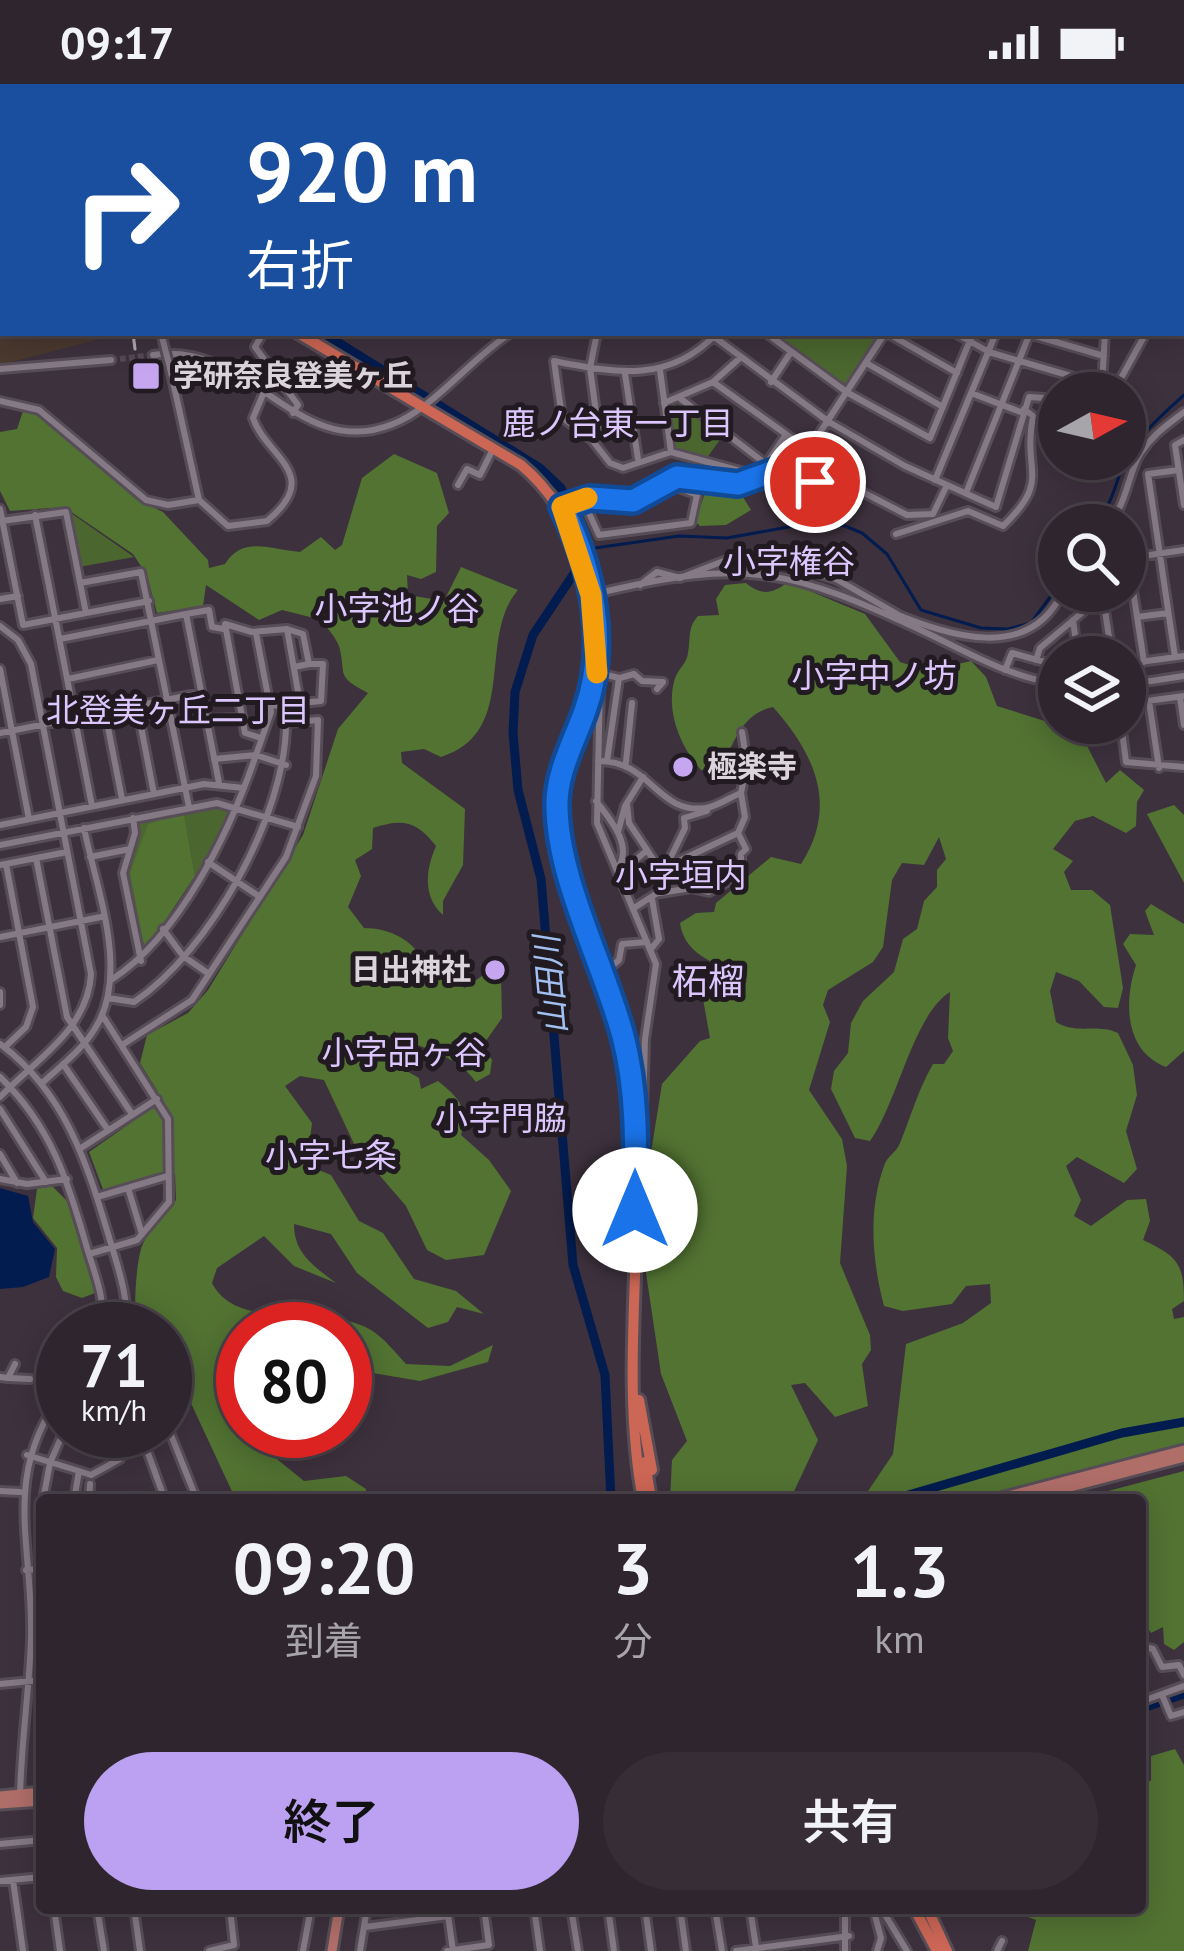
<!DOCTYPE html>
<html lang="ja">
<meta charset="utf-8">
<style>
body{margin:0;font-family:"PT Sans","Noto Sans JP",sans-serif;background:#362d36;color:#f1f3f6;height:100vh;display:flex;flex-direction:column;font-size:45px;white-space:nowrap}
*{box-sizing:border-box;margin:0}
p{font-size:39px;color:#a7a5aa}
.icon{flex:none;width:66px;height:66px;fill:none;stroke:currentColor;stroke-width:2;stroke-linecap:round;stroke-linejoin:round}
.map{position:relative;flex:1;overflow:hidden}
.panel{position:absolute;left:36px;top:1410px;width:1110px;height:420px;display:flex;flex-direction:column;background:#2e252e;border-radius:12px;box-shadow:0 6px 30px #0003,0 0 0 3px #49424a}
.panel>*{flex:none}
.top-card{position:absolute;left:0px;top:0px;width:1185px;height:252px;box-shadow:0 6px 30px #0003,0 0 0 3px #49424a;background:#1a4fa0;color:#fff;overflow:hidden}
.needle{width:78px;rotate:82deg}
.fabs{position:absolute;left:1038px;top:288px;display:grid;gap:24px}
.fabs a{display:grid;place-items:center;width:108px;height:108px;border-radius:50%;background:#2e252e;box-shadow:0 6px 30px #0003,0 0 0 3px #49424a;font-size:60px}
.speed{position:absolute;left:36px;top:1218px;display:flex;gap:24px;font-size:60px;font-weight:700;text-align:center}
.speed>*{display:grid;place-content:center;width:156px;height:156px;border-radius:50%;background:#2e252e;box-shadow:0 6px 30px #0003,0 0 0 3px #49424a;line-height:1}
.speed small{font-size:30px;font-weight:400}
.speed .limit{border:18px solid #d22;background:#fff;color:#111}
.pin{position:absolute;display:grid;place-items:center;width:102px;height:102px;color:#fff;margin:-51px;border:6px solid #fff;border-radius:50%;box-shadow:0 3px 12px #0007}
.me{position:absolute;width:132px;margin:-66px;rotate:0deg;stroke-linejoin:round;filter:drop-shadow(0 0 9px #0008)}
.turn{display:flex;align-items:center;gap:42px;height:252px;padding:0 48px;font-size:54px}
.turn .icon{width:156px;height:156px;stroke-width:2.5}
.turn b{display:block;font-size:84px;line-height:102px}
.eta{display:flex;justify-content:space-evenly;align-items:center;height:204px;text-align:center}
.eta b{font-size:72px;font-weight:600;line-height:84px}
.action{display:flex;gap:24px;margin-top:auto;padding:24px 48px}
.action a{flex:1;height:138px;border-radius:72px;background:#bca0f2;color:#111;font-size:48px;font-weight:600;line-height:138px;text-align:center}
.action a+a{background:#362d36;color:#f1f3f6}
.status{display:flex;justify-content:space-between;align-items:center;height:84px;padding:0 60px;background:#2e252e;direction:ltr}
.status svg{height:33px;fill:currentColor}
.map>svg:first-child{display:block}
.commercial{fill:#4a392f}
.green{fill:#4b672f}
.forest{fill:#527332}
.water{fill:#021c4f}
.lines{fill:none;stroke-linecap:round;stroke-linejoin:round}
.stream{stroke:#021c4f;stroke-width:3}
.river{stroke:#021c4f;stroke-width:9}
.minor-tunnel{stroke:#554955;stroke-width:6;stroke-dasharray:6 3;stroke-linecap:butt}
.minor-casing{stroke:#574d57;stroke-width:12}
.major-casing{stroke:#574d57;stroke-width:15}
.highway-casing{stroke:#574d57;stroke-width:16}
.minor{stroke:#867986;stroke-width:6}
.major{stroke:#b06e69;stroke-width:9}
.highway{stroke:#c65;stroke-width:10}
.rail{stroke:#b4abb4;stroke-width:3}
.minor-bridge-casing{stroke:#574d57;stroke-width:12;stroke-linecap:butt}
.minor-bridge{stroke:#867986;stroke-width:6}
.route-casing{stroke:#114b97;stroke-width:30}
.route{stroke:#1a73e8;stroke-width:21}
.slow{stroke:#f59e0b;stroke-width:21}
.poi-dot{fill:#c6a6f0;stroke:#211b21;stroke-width:4.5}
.labels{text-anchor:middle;stroke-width:10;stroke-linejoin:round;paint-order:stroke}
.poi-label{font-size:30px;font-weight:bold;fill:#dbd4db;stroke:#211b21;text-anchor:start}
.neighbourhood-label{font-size:33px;fill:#dcc6fd;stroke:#211b21}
.water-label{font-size:33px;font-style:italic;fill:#a3c0f2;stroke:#211b21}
.quarter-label{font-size:36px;fill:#dcc6fd;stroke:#211b21}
</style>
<div class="status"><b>09:17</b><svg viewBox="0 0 49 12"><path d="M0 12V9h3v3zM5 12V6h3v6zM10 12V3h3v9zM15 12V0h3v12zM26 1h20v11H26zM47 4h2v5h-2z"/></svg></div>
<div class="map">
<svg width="1184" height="1867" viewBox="0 0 1184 1867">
<rect width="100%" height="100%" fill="#3d313d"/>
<path class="commercial" d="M0,115L3,249H133L134,255L104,254L0,281Z"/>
<path class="green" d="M769,249H883L844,303Z
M668,321H678L722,353L706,375L673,367Z
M68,427L134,473L79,483Z
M217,724L232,726L230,740L195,792L184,730L141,866L126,791L137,742L139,738Z"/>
<path class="forest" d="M25,321L136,415L163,428L208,476L209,484L225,480C243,451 272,466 300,468L321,453L335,466L342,461L362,394L394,370L437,389L449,429L437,442L436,488L421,495L407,491L408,511L444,517L461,483L518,506C476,555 520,648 441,673L424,665L401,668L402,679L465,725L463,781L443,817V831C422,812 426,785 436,762C417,737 402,734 373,744L372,765L355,776L361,792L348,823L364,844C389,844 415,856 424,880L465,904L489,887L501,892L502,934L483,961L492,976L490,990L476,998C451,964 413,966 394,947L389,954L398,982L419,994L421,1005L438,997C459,1014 469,1024 461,1051L489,1076L511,1107L484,1171L446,1176L427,1166L406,1122L356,1064L324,996L300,992L285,1002L312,1039L310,1055L301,1063L306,1081L331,1091L359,1137L383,1149L414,1195L456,1207L484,1230L457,1223L448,1238L428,1244L357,1189L331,1150L294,1140C294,1170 314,1182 336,1199L294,1182L264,1152L217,1184L212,1199C238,1250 325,1218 371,1246C384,1254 396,1269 406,1280L450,1282L493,1261L488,1278L420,1297L361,1287L351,1291L345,1322V1245H243V1347H302L312,1354L285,1368L273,1361L267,1367L304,1397L346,1392L366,1405L365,1416H236L176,1287L178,1260L165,1256V1245H137C133,1228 136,1182 141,1165C145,1150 167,1130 176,1116L175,1090L104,1108L89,1068L152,1024L158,1008L140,979L147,951L188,929L208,906L303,751L338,645L368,609C334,591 347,591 339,562C336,554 327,544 322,536L282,526L259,536L206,501L203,522L157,529L147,491L133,470L64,423L10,427L0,407V348L17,345Z
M705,409L741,410L751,426L726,441L700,442L695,437Z
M788,498L865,530L900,578L928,587L971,577L986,593L997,622L1080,648L1106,699L1120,686L1144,706L1137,718L1136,742L1126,749L1093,732L1075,737L1053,765L1073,777L1064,788L1071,806H1092L1110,821L1123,904L1118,924L1104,923L1079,897L1056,888L1050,907L1056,938C1077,951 1096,939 1118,949L1133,981L1137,1011L1126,1047L1137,1085L1124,1099L1077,1073L1066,1082L1081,1116L1074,1132L1091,1142L1127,1116L1146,1115L1150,1137L1143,1156C1177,1172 1184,1179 1184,1217L1172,1225L1174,1235L1184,1233V1360L964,1416H862L893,1370L906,1260L963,1239L991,1219L990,1200L966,1202L952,1220L903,1227L884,1222C872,1177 868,1126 884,1082C887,1072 896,1069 900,1059C911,1032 918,1006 933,980H944L953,967L948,954L950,908C913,931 898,1018 870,1057L855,1054L831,1005L834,987L848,969L851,939L863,917L894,888L903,855L917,845L924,817L937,803V786L946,775L939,753L924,781L902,779L892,796L883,863L873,878L828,906L823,921L830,938L809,1006L842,1055L847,1082L840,1179L870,1251L871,1266L862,1280L868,1322L835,1333L805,1299L791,1301L818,1356L790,1416H670L672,1376L687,1357L661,1290L642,1162L657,1108L648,1087L662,1000L700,957L710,954L703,915L737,910L747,897C722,879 685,875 680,839L696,829L714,828L716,819L771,773L801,780C838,723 816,671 773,623C738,631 736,661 717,688L701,686C680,662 665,627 675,594C679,584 687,579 688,569C691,554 687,544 698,532L719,531L716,515L725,501L746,499C762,512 772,510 788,498Z
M1174,721L1184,731V799L1147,730Z
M184,729L195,792L145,867L130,789L148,740Z
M1151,820L1184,840V967L1166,983C1124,967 1124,917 1136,881L1123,860L1130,850L1154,851L1145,827Z
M51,1101L67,1117L95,1209L82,1214L63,1207L56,1193L57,1164L33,1134L37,1105Z
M1184,1387V1558L1174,1566L1164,1560L1163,1543L1151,1549L1140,1531V1416H1074Z
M1175,1665L1184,1681V1867H1028L1036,1836L1005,1824H1140V1706L1151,1696V1672Z"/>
<path class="water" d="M0,1104L28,1112L33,1138L55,1165L49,1193L23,1203L0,1205Z"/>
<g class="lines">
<path class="stream" d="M1087,441C1117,427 1113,393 1130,368C1145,346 1164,329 1184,311
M588,465L679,452L727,454L811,439L845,442L862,449L887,470L921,526L981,544L1008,545L1031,539L1059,501"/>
<path class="river" d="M266,3L267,0
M323,249L540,384L561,404L587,459L581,479L533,551L515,608L513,649L518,706L541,795L573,1181L605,1291L611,1416
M891,1416L1122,1349L1184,1338
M1140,1625L1184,1610"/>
<path class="minor-tunnel" d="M111,276L153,271"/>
<g class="minor-casing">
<path id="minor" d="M98,0L99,3
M423,0L426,3
M502,0L504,3
M542,0L544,3
M582,0L584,3
M625,0L627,3
M666,0L668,3
M709,0L711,3
M753,0L755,3
M847,0L850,3
M954,0L958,3
M1012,0L1016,3
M1076,0L1081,3
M1154,0L1161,3
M463,3L467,0
M683,3L687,0
M786,3L790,0
M892,3L895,0
M923,3L926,0
M1039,3L1041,0
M1131,3L1133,0
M1180,3V0
M1182,42L1184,43
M1182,79L1184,77
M0,113H3
M1182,116L1184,114
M1182,151L1184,149
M1182,188L1184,186
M263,249L255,263L298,321L293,329
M597,249L590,284L598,343L592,356L610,379L623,384L671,368L748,389L766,380L785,352
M605,249H652
M709,249L829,338L905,382L996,423L1029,313L1059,315
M766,249L848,309L930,354L973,249
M887,249L957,289
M955,249L989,268L1081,295L1078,309
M1105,249L1102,301L1115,305L1146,249
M1029,250L1104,272
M153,271C252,256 297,379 393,340C433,325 472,273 511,249
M868,280L943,323
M170,284L199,416L228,442L267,437C324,390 266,373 253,334L264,308
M0,285L111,276
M660,286L671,368
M625,290L638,375
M713,298L811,368
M771,298L791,268
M971,309L1023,329
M681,315L766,380
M0,317L39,326L146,416L168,421L199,416
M664,319L713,298L740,274
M592,356L562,333L554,277C616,289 669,300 717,249
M1184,356L1175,361L1184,421
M778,388L847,400L907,431L933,430L947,401
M935,396L996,249
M458,401L467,385L480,391L492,367
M966,409L1030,249
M582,414L599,451L691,439L697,411L677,403L654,405
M562,423L582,414L633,417L668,394L747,398L804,373L885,249
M0,425L23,541L149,517
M35,431L92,722
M2,437L66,428L86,529
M1105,441C1126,428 1127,391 1140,370C1153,350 1166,342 1184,328
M896,450L968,427L1003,442C1052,395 1022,389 1033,332L1024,325
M1128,474L1144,578
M1129,474L1184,466
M80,499L141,488L189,723
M640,501L657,488L680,494L734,473L782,479L836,495L897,530
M1102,507L1112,573
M595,510C748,473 791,485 931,551C972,571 1013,594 1059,600
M0,515L18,512
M893,529C950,552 1030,579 1063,507
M186,530L209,526L212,543L224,545
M1137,533L1168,529
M1073,536L1078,573
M0,542L18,556L31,580L91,890C88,946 35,976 0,1013
M287,545L303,550L309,580L294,583
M60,555L186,530L219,699
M1175,573L1148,390L1179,386
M1036,576L1040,564L1102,512
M1125,580L1184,572
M0,585L29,735
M1005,586L1012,569L1059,582
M620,594L634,590L642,597L663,598L657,605
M68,595L158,576
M600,596L597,739L656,880L645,955L642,1061
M600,597L603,590L619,594L607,677
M1125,601L1184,592
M1180,613L1184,641
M1149,617L1159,684
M1125,620L1184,612
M137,622L154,710
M270,622L321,617L323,580H309
M105,628L122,715
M206,635L242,634
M1121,639L1126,678L1184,683
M0,649L201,609
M261,654L245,649L225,540L252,548L287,545L300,619
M214,675L256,671L271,628L256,549
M598,677C651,676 657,731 706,724C718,722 730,713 741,709
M626,678L632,619
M596,717C611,736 634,763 617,785
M627,720L629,739L661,787
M133,734L135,749L123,789L141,877
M0,741L204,700L244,704
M618,748L625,722L643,693
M0,761L217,719L298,743
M90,773L130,765
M36,774L67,933L132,1030
M208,778L260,813
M623,778H633L645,768
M0,781L67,768
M666,783L685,744L684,734L707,727
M660,809L691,804L709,808L741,790V770L746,765L738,749
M634,824L659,808V790L666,783L738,749L745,733L741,709L747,680L742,648
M163,845L183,872L209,890
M0,853L101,833
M651,865L659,855L652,815
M604,889L619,876L622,860L647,858
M111,896C180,852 230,747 256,671L286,681
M0,908V921
M108,914L134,918C210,867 286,731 286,639L318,636L316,692L286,773L192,916L122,961
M0,960C65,1008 87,1079 109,1153C118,1184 129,1213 126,1245
M5,963L26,943L33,923L6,780
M63,980L108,1046
M0,993C51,1042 68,1097 87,1164C95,1191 106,1216 102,1245
M41,1000C59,983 81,967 94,946C131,891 96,804 84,744
M0,1025L46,1098
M81,1064L157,1015
M0,1070L17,1099
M0,1095L27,1100L67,1095
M128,1104L142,1150
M97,1113L168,1092
M638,1138L642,1111
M89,1170L137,1156L169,1118L168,1035L102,931
M0,1293L8,1294L15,1280
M8,1294L30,1295
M165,1336L197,1416
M149,1347L145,1361L165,1416
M61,1352L122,1367
M27,1371L79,1387L74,1416
M79,1387L91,1391L120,1375L126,1347
M0,1407L20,1408
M43,1416L50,1379L64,1347
M89,1416L90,1400
M26,1486L42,1485
M1140,1562L1153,1565L1162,1583L1179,1581L1184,1591
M0,1600L42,1596
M1162,1611L1171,1632L1184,1628
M1140,1618L1184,1602
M20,1713C21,1661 29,1609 31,1556C34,1461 0,1393 63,1308
M0,1760L42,1756
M13,1796L23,1867
M0,1797L42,1793
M54,1824L60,1867
M97,1824L104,1867
M134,1824L140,1867
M447,1824L453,1867
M534,1824L540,1867
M571,1824L578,1867
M608,1824L614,1867
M645,1824L651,1867
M680,1824L686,1867
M715,1824L722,1867
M750,1824L756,1863
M845,1824V1867
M873,1824L881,1854L877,1867
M881,1824L907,1867
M751,1828L784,1824
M365,1843L448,1832
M209,1867L234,1861L230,1824
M303,1867L311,1824
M360,1867L367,1824
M447,1867L489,1861L484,1824
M736,1867L849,1852
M997,1867L1002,1857"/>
</g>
<g class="major-casing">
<path id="major" d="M993,1416L1184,1366
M1021,1416L1184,1373
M0,1712L42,1708
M0,1720L42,1717
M332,1867L339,1824"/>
</g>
<g class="highway-casing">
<path id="highway" d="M279,3L280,0
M298,249L521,381C577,427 612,524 596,596C586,639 554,679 557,726C561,816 623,912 633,1007C648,1142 618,1282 643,1416
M639,1316L652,1386
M645,1378L651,1416
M914,1824L937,1867
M927,1824L947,1867"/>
</g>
<use href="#minor" class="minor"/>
<use href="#major" class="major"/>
<use href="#highway" class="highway"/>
<path class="rail" d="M85,0V3
M133,249L135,265"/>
<g class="minor-bridge-casing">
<path id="minor-bridge" d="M161,249L170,284"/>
</g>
<use href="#minor-bridge" class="minor-bridge"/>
</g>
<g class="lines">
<g class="route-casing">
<path id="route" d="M635,1126C636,1068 638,1009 623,952C604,881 558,796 557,723C556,689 574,658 585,627C609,561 593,485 562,423L590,414L633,417L677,393L738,400L774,387L815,398"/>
</g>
<use href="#route" class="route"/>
<path class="slow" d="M587,414L562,423L591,511L597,589"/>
</g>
<g class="poi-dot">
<rect x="131" y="277" width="30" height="30" rx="6"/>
<circle cx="683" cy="683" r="12"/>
<circle cx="495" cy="886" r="12"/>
</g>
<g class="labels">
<g class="poi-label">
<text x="173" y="302">学研奈良登美ヶ丘</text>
<text x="707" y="693">極楽寺</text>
<text x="471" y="896" text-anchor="end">日出神社</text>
</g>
<g class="neighbourhood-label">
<text x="618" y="351">鹿ノ台東一丁目</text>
<text x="789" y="489">小字権谷</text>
<text x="397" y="536">小字池ノ谷</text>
<text x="874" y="603">小字中ノ坊</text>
<text x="178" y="638">北登美ヶ丘二丁目</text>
<text x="681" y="803">小字垣内</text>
<text x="404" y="980">小字品ヶ谷</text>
<text x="501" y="1046">小字門脇</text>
<text x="331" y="1083">小字七条</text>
</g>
<g class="water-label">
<text transform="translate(550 901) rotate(-95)" y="12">山田川</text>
</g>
<g class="quarter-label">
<text x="708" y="910">柘榴</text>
</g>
</g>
</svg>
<div class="fabs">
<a><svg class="needle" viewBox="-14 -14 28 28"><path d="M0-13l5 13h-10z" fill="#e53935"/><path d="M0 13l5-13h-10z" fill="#a7a5aa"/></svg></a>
<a><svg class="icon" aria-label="search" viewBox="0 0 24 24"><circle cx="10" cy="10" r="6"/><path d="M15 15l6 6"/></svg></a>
<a><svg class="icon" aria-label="layers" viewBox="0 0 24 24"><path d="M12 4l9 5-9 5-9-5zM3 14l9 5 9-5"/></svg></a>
</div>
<div class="speed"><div>71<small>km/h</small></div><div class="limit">80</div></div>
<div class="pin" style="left:815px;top:398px;background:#d93025"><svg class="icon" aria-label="arrive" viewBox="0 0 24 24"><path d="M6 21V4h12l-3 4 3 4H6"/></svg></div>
<svg class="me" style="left:635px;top:1126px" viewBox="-20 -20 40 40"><circle r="19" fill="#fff"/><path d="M0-13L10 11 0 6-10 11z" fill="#1a73e8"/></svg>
<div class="top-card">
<div class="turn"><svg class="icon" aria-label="right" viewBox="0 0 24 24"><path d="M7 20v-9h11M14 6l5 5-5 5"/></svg><div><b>920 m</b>右折</div></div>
</div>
<section class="panel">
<div class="eta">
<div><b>09:20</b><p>到着</p></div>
<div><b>3</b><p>分</p></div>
<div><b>1.3</b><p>km</p></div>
</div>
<div class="action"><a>終了</a><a>共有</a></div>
</section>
</div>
